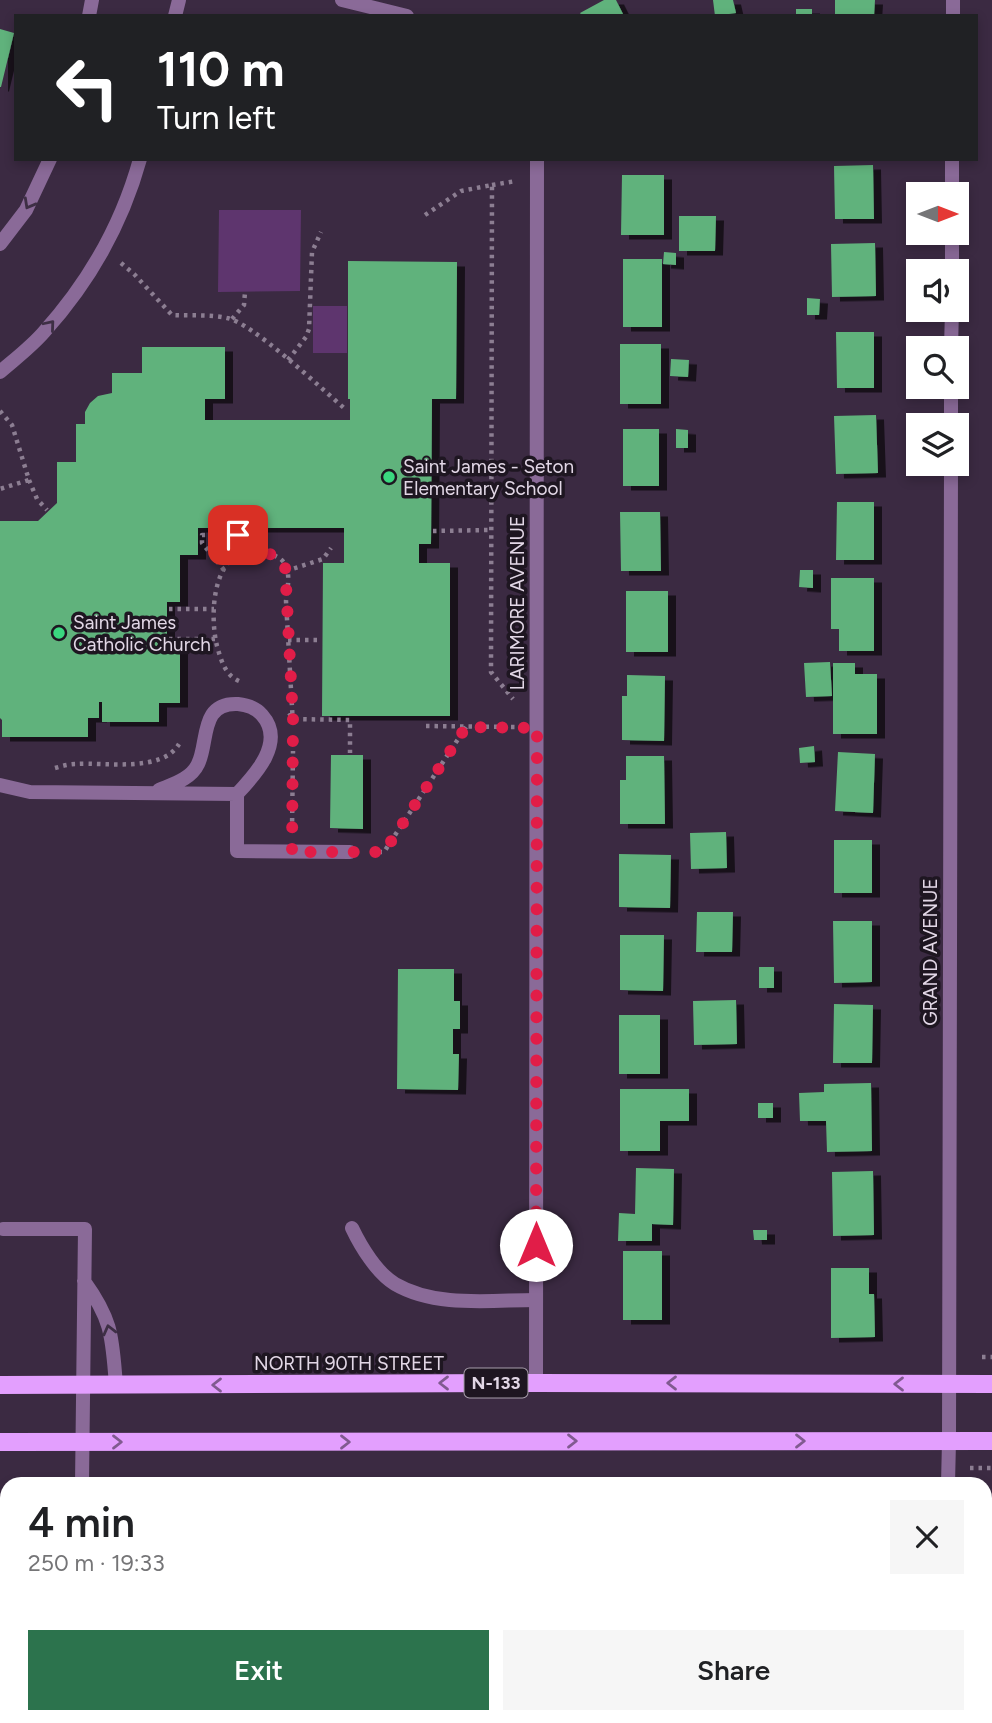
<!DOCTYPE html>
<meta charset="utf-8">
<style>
body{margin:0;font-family:Figtree,sans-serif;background:#f6f6f6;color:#202124;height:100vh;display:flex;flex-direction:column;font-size:26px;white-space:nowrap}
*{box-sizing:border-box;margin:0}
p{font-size:23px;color:#757577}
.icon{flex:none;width:38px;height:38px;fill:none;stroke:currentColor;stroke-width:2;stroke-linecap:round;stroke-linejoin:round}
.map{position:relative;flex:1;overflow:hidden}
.side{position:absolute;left:0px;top:1477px;width:992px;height:247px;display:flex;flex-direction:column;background:#fff;border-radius:21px 21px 0 0;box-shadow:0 4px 10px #0003}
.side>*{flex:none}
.top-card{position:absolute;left:14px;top:14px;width:964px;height:147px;border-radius:0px;box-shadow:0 4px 10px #0003;background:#202124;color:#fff;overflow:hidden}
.needle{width:46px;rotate:90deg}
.controls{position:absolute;left:906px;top:182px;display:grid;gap:14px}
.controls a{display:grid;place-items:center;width:63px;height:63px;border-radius:0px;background:#fff;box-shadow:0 4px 10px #0003;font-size:35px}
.pin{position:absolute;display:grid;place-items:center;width:60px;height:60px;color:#fff;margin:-30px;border-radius:14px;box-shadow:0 4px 10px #0006}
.me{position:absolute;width:77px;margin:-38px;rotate:0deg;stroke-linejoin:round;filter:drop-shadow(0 0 5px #0008)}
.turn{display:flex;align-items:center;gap:24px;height:147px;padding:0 28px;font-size:32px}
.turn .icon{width:91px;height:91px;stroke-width:2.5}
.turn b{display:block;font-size:49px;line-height:60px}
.round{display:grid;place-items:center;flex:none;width:74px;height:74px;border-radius:0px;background:#f6f6f6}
.summary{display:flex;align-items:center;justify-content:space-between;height:119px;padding:0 28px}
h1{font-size:42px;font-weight:600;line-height:52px}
.action{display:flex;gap:14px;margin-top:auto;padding:14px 28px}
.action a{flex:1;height:80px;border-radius:0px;background:#2c734d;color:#fff;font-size:28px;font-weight:600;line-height:80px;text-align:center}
.action a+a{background:#f6f6f6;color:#202124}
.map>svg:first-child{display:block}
.green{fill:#5e356e}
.building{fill:#61b27c;filter:url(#shadow)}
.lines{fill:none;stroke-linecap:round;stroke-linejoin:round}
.path{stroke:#8c7e92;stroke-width:4.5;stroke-dasharray:3.5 5;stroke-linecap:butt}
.service{stroke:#8a6a98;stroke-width:14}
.minor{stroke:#8a6a98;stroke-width:14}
.primary{stroke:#e39ffe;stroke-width:18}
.oneway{stroke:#3e2f45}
.oneway2{stroke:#805a90}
.route{stroke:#e11d48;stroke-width:12;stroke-dasharray:0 21.6}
.poi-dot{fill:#3ad77f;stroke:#1e1621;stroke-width:2.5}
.labels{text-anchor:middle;stroke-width:7;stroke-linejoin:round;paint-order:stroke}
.shield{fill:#1e1621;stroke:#a79dab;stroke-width:2}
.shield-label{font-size:18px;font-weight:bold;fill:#e2d7e6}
.poi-label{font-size:19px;fill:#e2d7e6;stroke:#1e1621;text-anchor:start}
.street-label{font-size:19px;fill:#e2d7e6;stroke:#1e1621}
</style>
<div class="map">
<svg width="992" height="1723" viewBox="0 0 992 1723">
<defs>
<filter id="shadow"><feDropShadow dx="8" dy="4.5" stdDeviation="0" flood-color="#0009"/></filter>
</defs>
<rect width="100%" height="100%" fill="#3b2a42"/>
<path class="green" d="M219,210H301L300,291L218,292Z
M313,306H347V353H313Z"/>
<path class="building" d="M604,0H616L624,16H582L580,13Z
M713,0H733L736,13L715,16Z
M835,0H875L874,16H835Z
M796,9H812V16H796Z
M0,29L14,33L1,87H0Z
M873,165L874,219H835L834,166Z
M622,175H664V235H621Z
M679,216H716L715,251H679Z
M875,243L876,296L832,297L831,244Z
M664,252L676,253V265L663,264Z
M623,259H662V327H623Z
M348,261L457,262L456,399H432L431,544H419V563H450V716H322L323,563H344V528H198V555H180V602H167V644H180V703H159V722H102V702H99V718H88V737H2V720L0,718V521H38L57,503V462H76V424H85V412L90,403L98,396L112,393V373H142V347H225V399H205V420H350V399H348Z
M807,298L820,299L819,315H807Z
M836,332H874V388H837Z
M620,344H661V404H620Z
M671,359L689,360L688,377L670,376Z
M876,415L878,473L836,474L834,416Z
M623,429H659V486H623Z
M676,429L688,430V448H676Z
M837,502H874V560H836Z
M620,512H660L661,571H621Z
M800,570H813V588L799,587Z
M831,578H874V651H839V629H831Z
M626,591H668V652H626Z
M830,662L832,696L806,697L804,663Z
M833,663H855V674H877V734H833Z
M627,675L665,676L664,741L622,740V696H627Z
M814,746L815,762L800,763L799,748Z
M838,752L875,754L873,813L835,811Z
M331,755H363V829L330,828Z
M626,756H664L665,824H620V780H626Z
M726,832L727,868L691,869L690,833Z
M834,840H872V893H834Z
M619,854L671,855L670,908L619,907Z
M697,912H733L732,952H696Z
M833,921H872V982L834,983Z
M620,935H664L663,991L620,990Z
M759,967H774V988H759Z
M398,969H454V1001H460V1029H453V1054H459L458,1090L397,1089Z
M736,1000L737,1044L694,1045L693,1001Z
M834,1004L873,1005L872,1063H833Z
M619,1015H660V1074H619Z
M871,1083L872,1151L827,1152L826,1121H800L799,1093L824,1092V1084Z
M620,1089H689V1121H660V1151H620Z
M758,1103H773V1118H758Z
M636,1168L674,1169L673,1225L652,1224V1241H618L619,1213L635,1214Z
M873,1171L874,1235L833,1236L832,1172Z
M753,1230H767V1240H754Z
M623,1251H662V1320H623Z
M831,1268H869V1294H874L875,1337L831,1338Z
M0,1630H7V1717H70V1723H0Z
M348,1717H527V1723H348Z"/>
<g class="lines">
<path class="path" d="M492,185L516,181
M425,215L461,191L492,185L491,672L513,699
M121,263L134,274L172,315C190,316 210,314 227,318C251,322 322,389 344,408
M232,319L244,305L245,292
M288,360L306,337L309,329L312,252L321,232
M0,411L12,425L29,480L0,489
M29,480L37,499L47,510
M433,531L491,530
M224,570L202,543V535H238L248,553
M286,571L323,559L331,548
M169,609H214
M169,639H216
M288,640H320
M239,681C225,675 221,660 217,646C209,614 212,543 262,552C271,554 280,556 285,564C291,574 287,591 286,601L293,725
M289,713L294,719L350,720V753
M426,726L515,727
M55,768C62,766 69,764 76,764C105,762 162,773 179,744
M292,830L293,751
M370,852H384L466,727
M982,1357H992
M970,1468H992"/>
<path class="service" d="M0,785L30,792L237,794V851L350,852
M159,790C173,784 191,779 198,764C209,742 199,702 238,704C248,705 256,708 262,715C286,742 255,775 237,794
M352,1228C361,1247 377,1273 395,1284C436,1308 491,1300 536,1300
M3,1229H85L82,1484
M84,1281C113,1321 112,1338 116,1385
M948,1484L949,1441
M0,1534H7
M985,1621H992
M0,1625H7
M846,1717V1723"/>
<path class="minor" d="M342,0L407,16
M89,16L92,0
M175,16L179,0
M953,16V0
M952,194V159
M0,244L26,210L50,159
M952,271V233
M951,348L952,310
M0,372C15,359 31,347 44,332C89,282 122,224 140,159
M951,425V387
M536,1383L537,159
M949,1441L951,464"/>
<path class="primary" d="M0,1385L536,1383L992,1384
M0,1442L992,1441"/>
</g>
<defs><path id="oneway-chevron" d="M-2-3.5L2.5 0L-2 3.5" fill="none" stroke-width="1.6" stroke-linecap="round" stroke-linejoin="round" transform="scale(1.75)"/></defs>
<g class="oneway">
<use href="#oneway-chevron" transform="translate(29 204) rotate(119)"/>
<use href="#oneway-chevron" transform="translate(50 325) rotate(-50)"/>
<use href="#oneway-chevron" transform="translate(109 1330) rotate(-104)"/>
</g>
<g class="oneway2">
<use href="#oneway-chevron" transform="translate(444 1383) rotate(180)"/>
<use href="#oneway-chevron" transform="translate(672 1383) rotate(-180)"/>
<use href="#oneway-chevron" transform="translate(899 1384) rotate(-180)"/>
<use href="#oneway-chevron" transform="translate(217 1385) rotate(180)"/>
<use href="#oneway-chevron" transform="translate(572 1441)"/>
<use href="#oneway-chevron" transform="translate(800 1441)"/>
<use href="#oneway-chevron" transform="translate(117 1442)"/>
<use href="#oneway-chevron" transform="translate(345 1442)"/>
</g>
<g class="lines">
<path class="route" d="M238,535L248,553C264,550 275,554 285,565L293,719L292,852H384L466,727L537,728L536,1245"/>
</g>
<g class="poi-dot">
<circle cx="389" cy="477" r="7"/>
<circle cx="59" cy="633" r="7"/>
</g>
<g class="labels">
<rect class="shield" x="464.5" y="1368.5" width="63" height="29" rx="5"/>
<g class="shield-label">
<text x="496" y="1389">N-133</text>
</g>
<g class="poi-label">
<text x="403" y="473">Saint James - Seton<tspan x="403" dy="22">Elementary School</tspan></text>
<text x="73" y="629">Saint James<tspan x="73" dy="22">Catholic Church</tspan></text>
</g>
<g class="street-label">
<text transform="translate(517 603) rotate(-90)" y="7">LARIMORE AVENUE</text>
<text transform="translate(930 952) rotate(-90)" y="7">GRAND AVENUE</text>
<text x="349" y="1370">NORTH 90TH STREET</text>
</g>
</g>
</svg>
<div class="controls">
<a><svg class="needle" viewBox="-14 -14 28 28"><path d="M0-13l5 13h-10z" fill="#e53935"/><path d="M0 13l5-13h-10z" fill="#757577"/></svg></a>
<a><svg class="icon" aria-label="sound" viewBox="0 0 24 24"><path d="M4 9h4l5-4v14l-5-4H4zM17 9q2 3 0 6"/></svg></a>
<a><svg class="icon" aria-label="search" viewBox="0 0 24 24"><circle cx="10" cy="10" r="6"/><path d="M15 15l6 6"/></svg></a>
<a><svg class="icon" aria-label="layers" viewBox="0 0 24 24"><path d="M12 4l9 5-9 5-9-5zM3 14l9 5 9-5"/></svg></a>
</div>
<div class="pin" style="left:238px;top:535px;background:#d93025"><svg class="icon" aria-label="arrive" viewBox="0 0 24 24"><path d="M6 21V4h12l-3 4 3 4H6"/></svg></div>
<svg class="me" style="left:536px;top:1245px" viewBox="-20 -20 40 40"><circle r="19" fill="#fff"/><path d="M0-13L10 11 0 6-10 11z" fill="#e11d48"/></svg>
<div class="top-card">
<div class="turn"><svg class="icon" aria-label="left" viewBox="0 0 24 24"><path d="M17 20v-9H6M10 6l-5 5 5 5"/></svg><div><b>110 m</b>Turn left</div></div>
</div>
<section class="side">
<div class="summary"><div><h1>4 min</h1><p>250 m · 19:33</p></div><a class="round"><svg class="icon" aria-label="close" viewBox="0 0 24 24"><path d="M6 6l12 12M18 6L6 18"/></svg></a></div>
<div class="action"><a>Exit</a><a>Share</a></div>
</section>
</div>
